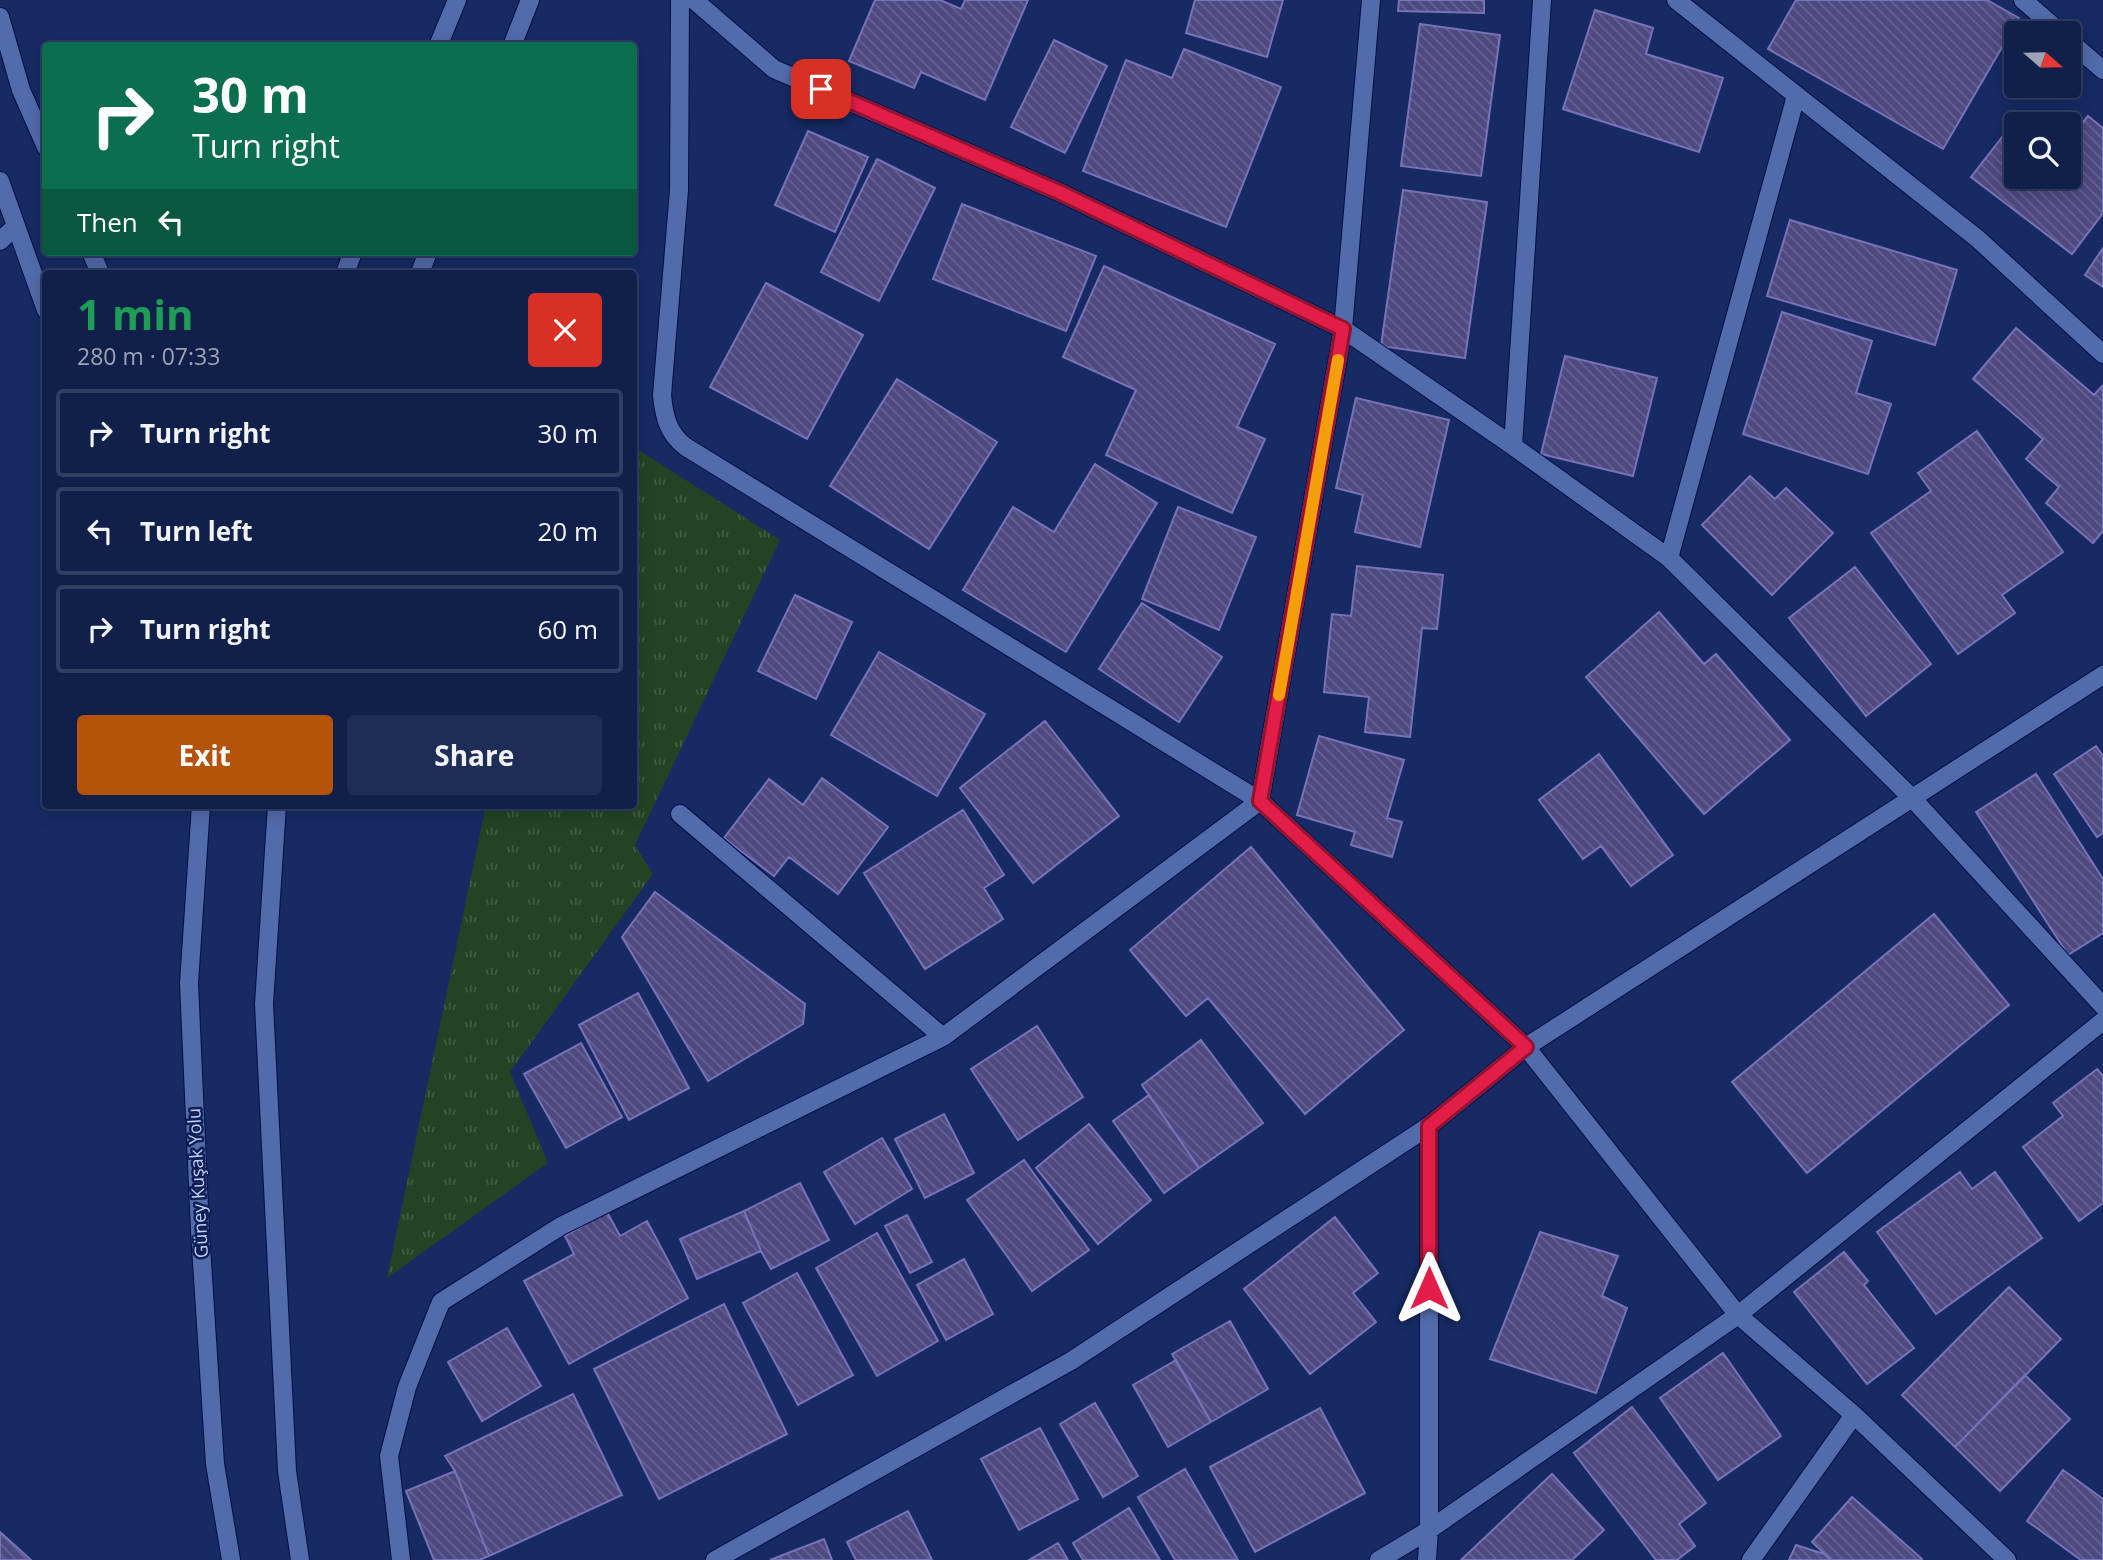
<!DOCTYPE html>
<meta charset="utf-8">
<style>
body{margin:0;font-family:"Open Sans",sans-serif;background:#1e2d55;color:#f1f3f6;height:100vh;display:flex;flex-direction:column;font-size:26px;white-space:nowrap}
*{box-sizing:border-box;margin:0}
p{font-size:23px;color:#9ca3b5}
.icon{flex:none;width:38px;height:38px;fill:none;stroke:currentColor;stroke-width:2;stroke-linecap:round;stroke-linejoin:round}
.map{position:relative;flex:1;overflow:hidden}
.sheet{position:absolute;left:42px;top:270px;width:595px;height:539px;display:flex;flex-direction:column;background:#11204b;border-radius:7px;box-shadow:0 4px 18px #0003,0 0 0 2px #303e63}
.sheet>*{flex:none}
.top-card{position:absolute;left:42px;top:42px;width:595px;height:214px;border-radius:7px;box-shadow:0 4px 18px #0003,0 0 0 2px #303e63;background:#0b6e4f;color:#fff;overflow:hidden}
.needle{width:46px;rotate:110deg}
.buttons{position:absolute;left:2004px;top:21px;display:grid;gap:14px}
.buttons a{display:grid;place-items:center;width:77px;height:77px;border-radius:7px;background:#11204b;box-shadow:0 4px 18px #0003,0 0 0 2px #303e63;font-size:35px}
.pin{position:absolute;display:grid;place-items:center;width:60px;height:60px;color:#fff;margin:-30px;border-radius:14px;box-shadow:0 4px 10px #0006}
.me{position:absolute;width:77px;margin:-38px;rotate:0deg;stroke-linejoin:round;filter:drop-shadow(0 0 5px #0008)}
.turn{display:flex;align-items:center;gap:24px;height:147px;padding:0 35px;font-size:32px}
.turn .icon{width:91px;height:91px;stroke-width:2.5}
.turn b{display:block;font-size:49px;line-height:60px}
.then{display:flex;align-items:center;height:66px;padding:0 35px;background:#0003;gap:14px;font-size:26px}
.round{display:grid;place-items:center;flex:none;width:74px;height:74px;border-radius:7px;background:#1e2d55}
.summary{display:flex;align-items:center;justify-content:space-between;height:119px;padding:0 35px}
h1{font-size:42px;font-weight:700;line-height:52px;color:#1e9e55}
.action{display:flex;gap:14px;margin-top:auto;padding:14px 35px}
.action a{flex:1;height:80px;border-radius:7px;background:#b45309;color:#fff;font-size:28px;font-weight:700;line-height:80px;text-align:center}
.action a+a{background:#1e2d55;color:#f1f3f6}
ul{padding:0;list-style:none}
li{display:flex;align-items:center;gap:21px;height:88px;margin:0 14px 10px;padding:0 21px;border:4px solid #303e63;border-radius:7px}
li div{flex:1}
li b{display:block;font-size:26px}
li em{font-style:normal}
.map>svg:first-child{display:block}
.grass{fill:url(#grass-tufts)}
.building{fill:url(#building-back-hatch);stroke:#7873b8;stroke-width:2}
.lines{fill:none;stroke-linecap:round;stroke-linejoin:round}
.street-casing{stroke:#040f47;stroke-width:20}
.secondary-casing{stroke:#040f47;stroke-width:20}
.street{stroke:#526bab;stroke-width:18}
.secondary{stroke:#526bab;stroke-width:18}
.route-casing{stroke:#92132f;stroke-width:18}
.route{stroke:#e11d48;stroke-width:12}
.slow{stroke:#f59e0b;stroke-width:12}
.labels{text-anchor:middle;stroke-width:5;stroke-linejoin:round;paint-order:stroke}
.street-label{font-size:18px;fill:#c2d1f5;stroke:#0e1f58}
</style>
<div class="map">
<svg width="2103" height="1560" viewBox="0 0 2103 1560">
<defs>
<pattern id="grass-tufts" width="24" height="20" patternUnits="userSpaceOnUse" patternTransform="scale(1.75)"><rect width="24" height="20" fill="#224425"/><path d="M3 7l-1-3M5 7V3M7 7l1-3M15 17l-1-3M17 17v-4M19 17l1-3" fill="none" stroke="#405e45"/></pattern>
<pattern id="building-back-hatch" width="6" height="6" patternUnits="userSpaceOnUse" patternTransform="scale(1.75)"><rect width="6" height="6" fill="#4e4980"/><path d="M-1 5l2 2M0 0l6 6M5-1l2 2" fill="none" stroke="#666293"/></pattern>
</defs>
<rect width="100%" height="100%" fill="#172a64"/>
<path class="grass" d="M634,447L780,540L635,845L653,874L510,1072L548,1163L387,1278L486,805H634Z"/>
<path class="building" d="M875,0H940L961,9L965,0H1028L985,100L921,72L914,88L849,61Z
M1195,0H1283L1267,57L1186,33Z
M1399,0H1484V13L1398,11Z
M1796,0H1987L2019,18L1943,149L1768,49Z
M1595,10L1653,28L1646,54L1723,78L1699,152L1563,109Z
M1420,24L1500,35L1481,176L1401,166Z
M1054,40L1107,66L1065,153L1011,127Z
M1184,49L1281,87L1226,227L1083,171L1126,60L1172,78Z
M2088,116L2103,128V213L2072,254L1971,177L2017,118L2025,124H2016V177H2068V140Z
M808,131L868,157L835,232L775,205Z
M877,159L935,188L879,301L821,272Z
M1403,190L1487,202L1465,358L1381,346Z
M962,204L1096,256L1066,331L933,279Z
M1790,220L1957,270L1935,345L1767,296Z
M2103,248V287L2085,275Z
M1104,266L1275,344L1237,427L1265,439L1232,513L1106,455L1136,390L1063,357Z
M766,283L863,335L807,439L710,387Z
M1782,312L1872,341L1856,393L1891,404L1868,474L1743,434Z
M2016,328L2094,395L2103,385V531L2093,543L2046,503L2059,487L2026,459L2043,439L1973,379Z
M1565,356L1657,378L1633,476L1541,454Z
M897,379L997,442L929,549L830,486Z
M1356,398L1449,420L1420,547L1355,532L1363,495L1336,488Z
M1977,431L2063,552L2002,595L2015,613L1958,654L1871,533L1931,491L1918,473Z
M1095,464L1157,503L1066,652L963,590L1013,507L1054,532Z
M1750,476L1775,499L1786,488L1833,533L1772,595L1702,525Z
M1178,507L1256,537L1219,630L1142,599Z
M1357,566L1443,575L1437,629L1422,628L1410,737L1365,732L1369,697L1324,692L1332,614L1351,616Z
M1855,567L1931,664L1866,716L1789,618Z
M795,595L852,622L816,699L758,671Z
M1142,603L1222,657L1179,722L1099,669Z
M1659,612L1704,664L1716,654L1790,740L1704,814L1586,677Z
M879,652L985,714L937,796L831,735Z
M1045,721L1119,816L1033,883L960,788Z
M1319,736L1404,760L1387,818L1402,822L1392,857L1351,845L1355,832L1297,815Z
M2096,746L2103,756V833L2097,837L2054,774Z
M1599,754L1673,855L1631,886L1601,846L1583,859L1539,800Z
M2036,774L2103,879V933L2068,955L1976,812Z
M822,778L888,827L838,894L789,857L774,876L724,838L769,779L803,805Z
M963,810L1004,875L984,888L1003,919L925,969L864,873Z
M1251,847L1404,1030L1305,1114L1208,998L1186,1016L1130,950Z
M655,892L805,1004L803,1024L708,1081L622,937Z
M1934,914L2009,1005L1807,1173L1732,1082Z
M638,993L689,1088L629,1120L579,1025Z
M1037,1026L1083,1097L1018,1140L971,1069Z
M1201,1040L1263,1123L1199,1168L1142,1085Z
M581,1043L622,1117L566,1148L524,1074Z
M2097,1069L2103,1076V1203L2079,1221L2023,1147L2063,1116L2053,1103Z
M1149,1095L1199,1168L1164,1193L1113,1121Z
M944,1114L974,1173L925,1198L895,1139Z
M1089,1124L1151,1200L1098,1244L1036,1168Z
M882,1138L912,1189L855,1224L824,1172Z
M1024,1160L1089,1250L1032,1291L967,1200Z
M1960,1172L1972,1189L1995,1172L2042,1238L1936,1314L1877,1232Z
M800,1183L829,1240L771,1269L761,1251L744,1211Z
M744,1211L761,1251L697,1279L680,1239Z
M607,1212L620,1236L647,1221L688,1298L569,1364L524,1281L574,1254L565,1236Z
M907,1215L932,1262L910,1273L885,1226Z
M1335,1217L1378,1273L1353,1293L1376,1322L1310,1374L1244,1289Z
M1540,1232L1618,1256L1602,1296L1627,1308L1596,1393L1490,1359Z
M877,1233L938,1341L877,1376L816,1268Z
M1844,1252L1868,1281L1864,1285L1914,1348L1867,1384L1794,1292Z
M964,1259L993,1314L946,1340L917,1285Z
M797,1273L853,1375L798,1405L743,1303Z
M2009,1287L2061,1339L1955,1447L1902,1395Z
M724,1304L787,1434L659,1499L594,1369Z
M1230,1321L1268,1389L1211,1422L1172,1354Z
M507,1328L541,1386L482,1421L448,1362Z
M1723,1353L1781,1436L1718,1480L1660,1398Z
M1176,1360L1211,1422L1168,1447L1133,1385Z
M2025,1375L2070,1419L2000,1491L1955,1447Z
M573,1394L622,1495L489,1556L455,1471L445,1456Z
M1095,1403L1138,1476L1103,1497L1060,1424Z
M1632,1407L1706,1503L1679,1524L1695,1546L1677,1560H1656L1574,1453Z
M1320,1408L1365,1493L1255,1552L1210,1467Z
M1040,1428L1078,1499L1019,1530L981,1459Z
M1185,1469L1238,1560H1175L1138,1497Z
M2063,1470L2103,1499V1560H2081L2027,1521Z
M455,1471L489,1556L479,1560H434L406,1491Z
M1552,1474L1604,1530L1572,1560H1461Z
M1852,1497L1922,1559L1921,1560H1831L1812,1542Z
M1129,1508L1160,1560H1083L1073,1543Z
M908,1511L932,1560H856L847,1542Z
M0,1532L31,1560H0Z
M824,1539L832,1560H770Z
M1058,1543L1068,1560H1029Z
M1796,1545L1824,1554L1831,1560H1789Z"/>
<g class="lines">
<g class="street-casing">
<path id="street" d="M694,0L774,69L1059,192L1343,329L1513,446L1669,558L1913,799L2103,1006
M1371,0L1343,329L1260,801L1526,1047L1738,1315L1854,1415
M1676,0L1978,239L2103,354
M0,241L15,227
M1513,446L1542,0
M1669,558L1796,96
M680,814L943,1037
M401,1560L389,1456L407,1387L441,1302L561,1226L943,1037L1260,801L686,447C668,434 664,416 662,395L679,190L680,0
M1379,1560L1429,1530L1738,1315L2103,1021
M1427,1560L1429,1530V1126
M1751,1560L1854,1415L2007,1560"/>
</g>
<g class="secondary-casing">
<path id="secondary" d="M2023,0L2061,33
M0,17L21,90L46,147
M2068,40L2103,70
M438,46L457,0
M512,46L530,0
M0,181L46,310
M91,252L100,273
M345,273L353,252
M420,273L428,252
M201,805L189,983L200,1231L215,1464L231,1560
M277,805L264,1004L287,1471L300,1560
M715,1560L1071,1361L1429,1126L1526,1047L2103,675"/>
</g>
<use href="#street" class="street"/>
<use href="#secondary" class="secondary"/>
</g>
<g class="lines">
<g class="route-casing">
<path id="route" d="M821,89L1059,192L1343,329L1260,801L1526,1047L1429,1126V1288"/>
</g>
<use href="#route" class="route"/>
<path class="slow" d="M1279,695L1338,360"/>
</g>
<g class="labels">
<g class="street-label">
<text transform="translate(198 1183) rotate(-93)" y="6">Güney Kuşak Yolu</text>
</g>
</g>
</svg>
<div class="buttons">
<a><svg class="needle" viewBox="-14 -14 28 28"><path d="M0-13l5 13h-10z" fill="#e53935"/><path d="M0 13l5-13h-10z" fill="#9ca3b5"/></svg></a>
<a><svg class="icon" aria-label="search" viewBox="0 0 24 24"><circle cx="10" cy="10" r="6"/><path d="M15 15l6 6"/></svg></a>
</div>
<div class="pin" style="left:821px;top:89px;background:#d93025"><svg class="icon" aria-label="arrive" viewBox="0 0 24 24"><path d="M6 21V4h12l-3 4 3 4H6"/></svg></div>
<svg class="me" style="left:1429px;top:1288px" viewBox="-20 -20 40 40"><path d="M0-17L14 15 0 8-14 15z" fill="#e11d48" stroke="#fff" stroke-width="4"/></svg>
<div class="top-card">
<div class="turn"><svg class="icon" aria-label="right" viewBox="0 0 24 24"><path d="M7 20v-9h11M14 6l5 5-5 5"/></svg><div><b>30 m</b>Turn right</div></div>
<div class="then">Then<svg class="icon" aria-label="left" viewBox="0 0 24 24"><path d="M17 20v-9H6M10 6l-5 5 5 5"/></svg></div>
</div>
<section class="sheet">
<div class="summary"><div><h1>1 min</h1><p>280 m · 07:33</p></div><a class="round" style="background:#d93025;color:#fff"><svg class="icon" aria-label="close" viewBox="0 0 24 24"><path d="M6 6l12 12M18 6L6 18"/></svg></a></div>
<ul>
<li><svg class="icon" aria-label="right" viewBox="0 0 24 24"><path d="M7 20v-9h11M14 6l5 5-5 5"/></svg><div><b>Turn right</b></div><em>30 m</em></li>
<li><svg class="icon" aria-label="left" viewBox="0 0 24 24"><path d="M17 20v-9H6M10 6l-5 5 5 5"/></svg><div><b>Turn left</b></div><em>20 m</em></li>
<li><svg class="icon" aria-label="right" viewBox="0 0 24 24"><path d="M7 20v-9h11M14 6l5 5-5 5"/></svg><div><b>Turn right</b></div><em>60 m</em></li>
</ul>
<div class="action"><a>Exit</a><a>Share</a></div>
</section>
</div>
